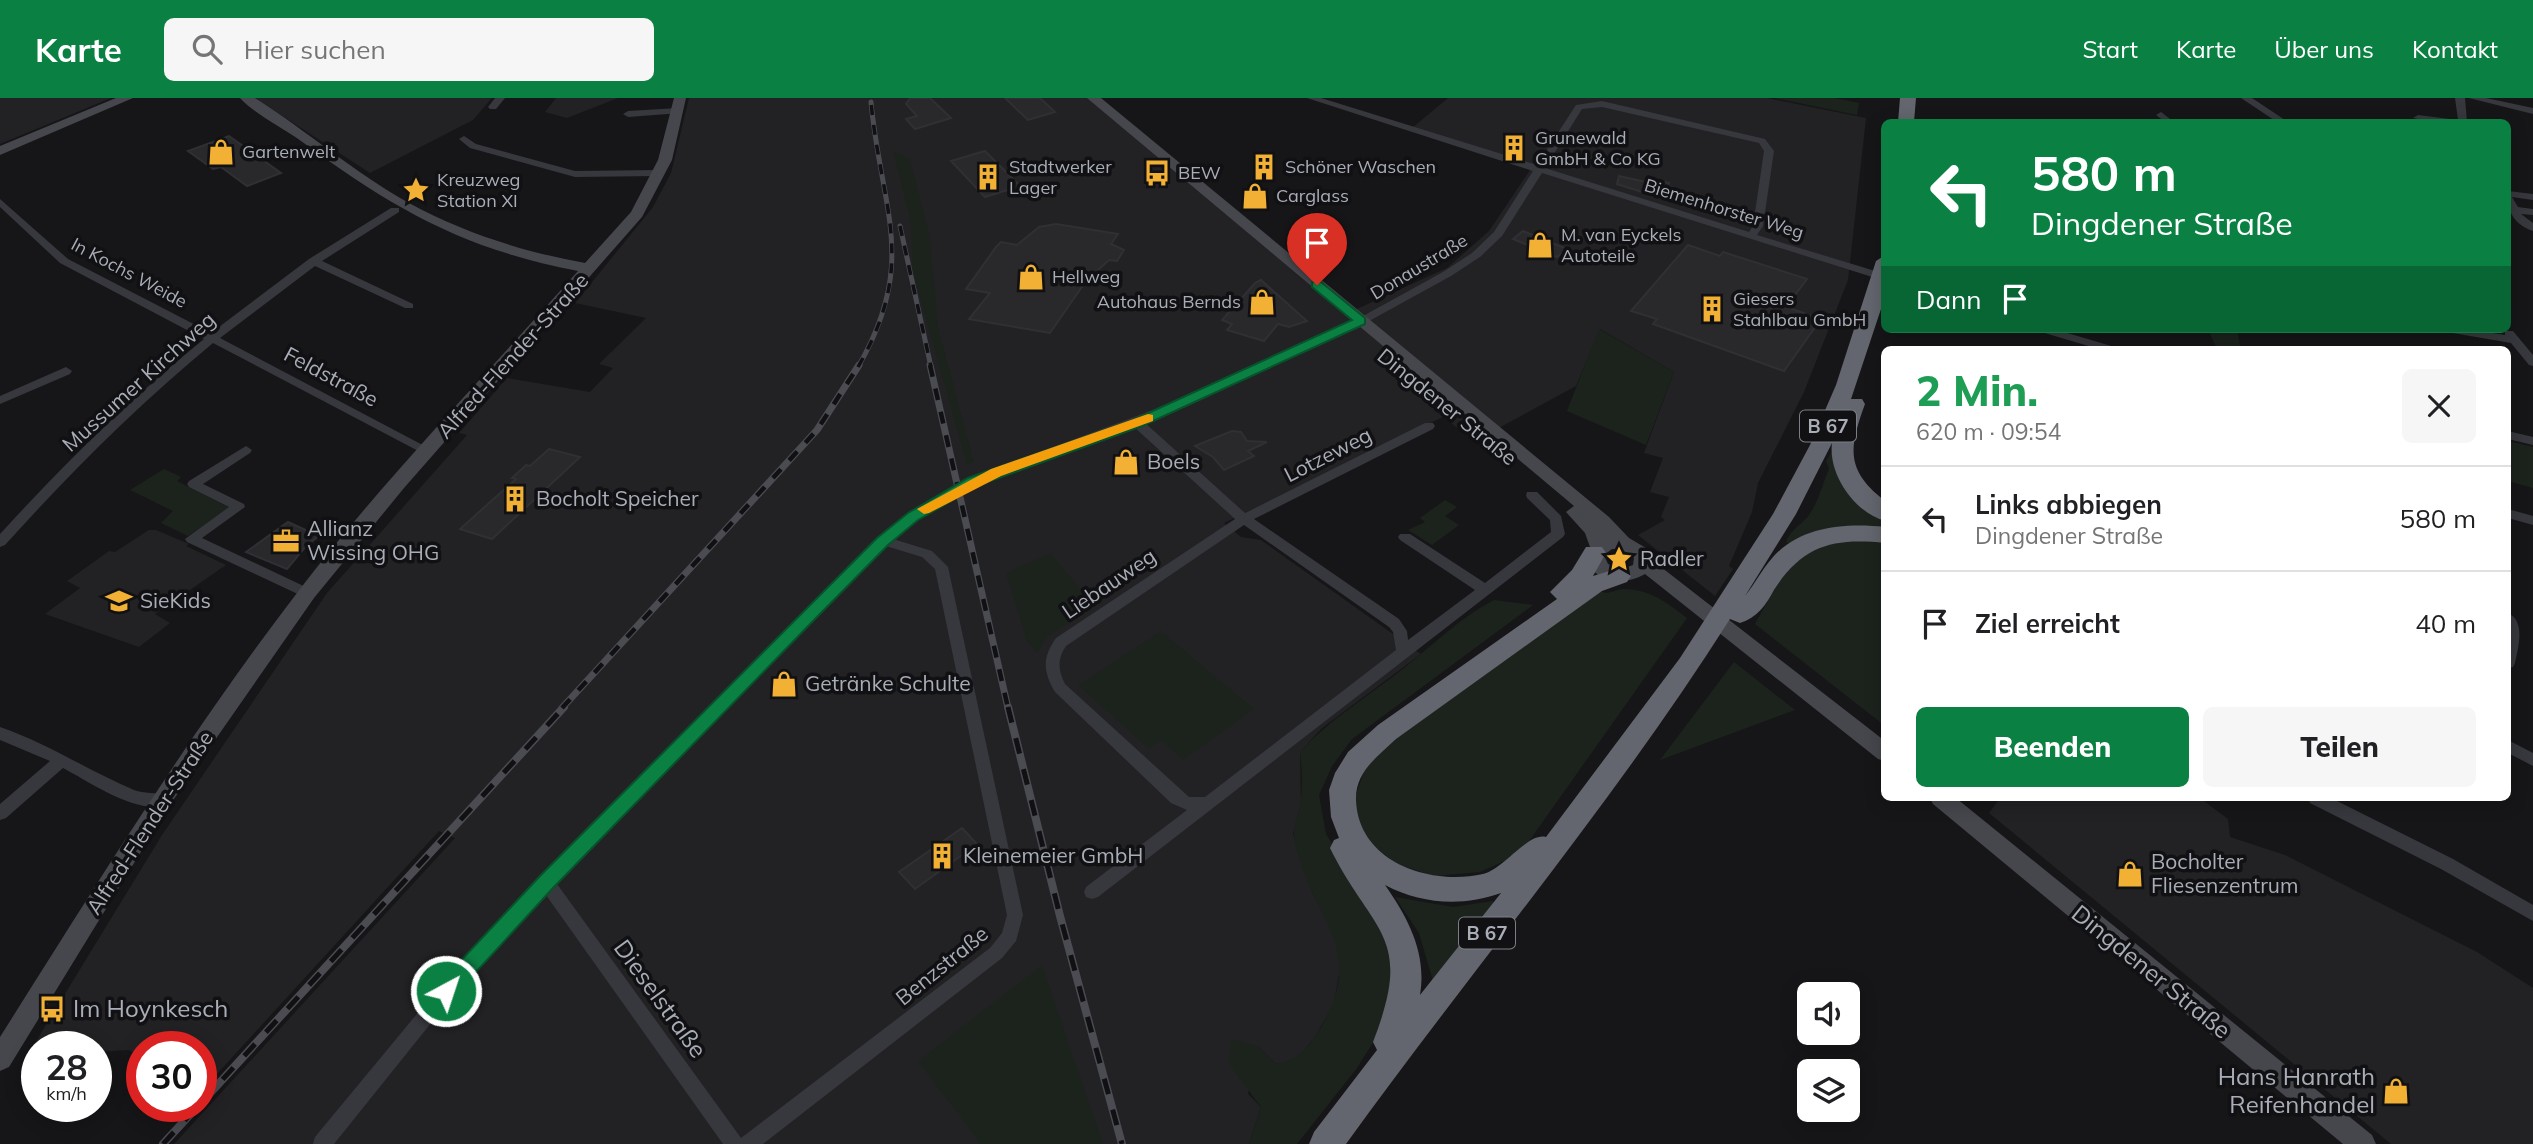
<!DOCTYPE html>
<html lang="de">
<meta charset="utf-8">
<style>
body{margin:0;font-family:Mulish,sans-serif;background:#f6f6f6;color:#202124;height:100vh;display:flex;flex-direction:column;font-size:26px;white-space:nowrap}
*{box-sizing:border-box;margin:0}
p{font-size:23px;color:#757577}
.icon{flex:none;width:38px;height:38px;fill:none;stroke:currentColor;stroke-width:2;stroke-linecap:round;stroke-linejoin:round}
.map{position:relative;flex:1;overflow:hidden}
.sheet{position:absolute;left:1881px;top:248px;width:630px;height:455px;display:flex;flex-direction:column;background:#fff;border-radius:10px;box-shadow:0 4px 18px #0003}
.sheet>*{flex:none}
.top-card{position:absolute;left:1881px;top:21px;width:630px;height:214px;border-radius:10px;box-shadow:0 4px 18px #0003;background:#0b8043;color:#fff;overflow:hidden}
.fabs{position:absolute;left:1797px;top:884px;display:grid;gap:14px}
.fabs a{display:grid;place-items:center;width:63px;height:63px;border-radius:10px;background:#fff;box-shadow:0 4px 18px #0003;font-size:35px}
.speed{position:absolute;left:21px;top:933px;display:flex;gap:14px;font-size:35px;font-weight:700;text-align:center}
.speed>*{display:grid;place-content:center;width:91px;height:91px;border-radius:50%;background:#fff;box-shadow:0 4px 18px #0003;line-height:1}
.speed small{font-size:18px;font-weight:400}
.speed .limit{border:10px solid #d22;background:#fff;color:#111}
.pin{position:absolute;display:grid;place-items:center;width:60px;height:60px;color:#fff;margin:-72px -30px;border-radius:50% 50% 50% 0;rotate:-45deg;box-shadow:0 0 7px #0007}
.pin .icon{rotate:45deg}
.me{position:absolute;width:77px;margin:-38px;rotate:40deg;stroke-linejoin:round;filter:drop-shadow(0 0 5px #0008)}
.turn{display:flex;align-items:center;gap:24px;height:147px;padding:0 35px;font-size:32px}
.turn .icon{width:91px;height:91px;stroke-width:2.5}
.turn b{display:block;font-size:49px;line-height:60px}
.then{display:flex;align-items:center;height:66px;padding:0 35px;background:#0003;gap:14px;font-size:26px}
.round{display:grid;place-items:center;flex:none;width:74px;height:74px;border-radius:10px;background:#f6f6f6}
.overview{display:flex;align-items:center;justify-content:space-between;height:119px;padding:0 35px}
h1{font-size:42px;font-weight:800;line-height:52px;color:#1e9e55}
.primary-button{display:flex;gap:14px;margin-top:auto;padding:14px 35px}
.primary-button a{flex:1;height:80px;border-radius:10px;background:#0b8043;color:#fff;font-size:28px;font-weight:800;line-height:80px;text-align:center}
.primary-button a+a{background:#f6f6f6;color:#202124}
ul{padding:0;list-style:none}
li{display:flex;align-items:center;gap:21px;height:105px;padding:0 35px;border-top:2px solid #e0e0e0}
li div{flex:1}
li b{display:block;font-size:26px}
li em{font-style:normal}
header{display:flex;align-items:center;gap:42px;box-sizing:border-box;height:98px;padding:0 35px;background:#0b8043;color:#fff}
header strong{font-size:33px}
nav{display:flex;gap:38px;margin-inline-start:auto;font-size:24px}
.search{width:490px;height:63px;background:#f6f6f6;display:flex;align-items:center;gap:18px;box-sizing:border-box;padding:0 24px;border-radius:10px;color:#757577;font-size:26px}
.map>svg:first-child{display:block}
.built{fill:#222225}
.green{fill:#1c231d}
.building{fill:#29292c;stroke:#303034;stroke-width:2}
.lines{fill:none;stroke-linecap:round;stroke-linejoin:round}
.street{fill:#37383d;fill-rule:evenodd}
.secondary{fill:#45474d;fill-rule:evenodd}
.highway{fill:#63666e;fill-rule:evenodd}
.rail-far2-casing{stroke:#4a4c52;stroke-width:5}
.rail-far1-casing{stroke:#4a4c52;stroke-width:7}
.rail-casing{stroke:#4a4c52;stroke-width:8}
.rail-far2{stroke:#111113;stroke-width:3.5;stroke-dasharray:10;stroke-linecap:butt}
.rail-far1{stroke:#111113;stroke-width:4.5;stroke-dasharray:12;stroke-linecap:butt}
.rail{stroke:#111113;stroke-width:5;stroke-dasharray:16;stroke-linecap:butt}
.route{fill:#0b8043;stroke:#07532c;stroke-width:2}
.slow{fill:#f59e0b}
.labels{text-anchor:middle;stroke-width:7;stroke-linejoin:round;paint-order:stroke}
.far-poi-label{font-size:18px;fill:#a8adb8;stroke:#111113;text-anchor:start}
.far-street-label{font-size:18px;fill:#a8adb8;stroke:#111113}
.shield{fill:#111113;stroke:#7b7e86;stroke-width:2}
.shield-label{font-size:19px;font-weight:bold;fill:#a8adb8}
.street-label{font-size:21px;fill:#a8adb8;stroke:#111113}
.poi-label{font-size:21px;fill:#a8adb8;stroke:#111113;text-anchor:start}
.near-street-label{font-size:24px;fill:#a8adb8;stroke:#111113}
.near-poi-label{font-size:24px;fill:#a8adb8;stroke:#111113;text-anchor:start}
</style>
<header>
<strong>Karte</strong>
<div class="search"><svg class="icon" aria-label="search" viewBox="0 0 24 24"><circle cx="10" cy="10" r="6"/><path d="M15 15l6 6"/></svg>Hier suchen</div>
<nav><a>Start</a><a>Karte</a><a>Über uns</a><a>Kontakt</a></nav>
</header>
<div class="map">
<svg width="2533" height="1046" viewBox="0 0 2533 1046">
<rect width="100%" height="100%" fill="#161618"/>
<path class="built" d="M0,0H111L0,46Z
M255,0H492L473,22L370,75Z
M556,0H618L567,20L545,14Z
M689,0H1090L1348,215L1447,170L1489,133L1532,69L1412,30L1448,0H1767L1866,20L1848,182L1804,294L1758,385L1752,414L1729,468L1733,471L1715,498L1638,437L1665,422L1661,419L1669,399L1650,394L1663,360L1644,355L1674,274L1600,231L1576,288L1475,343L1443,319L1224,425L1241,439L1261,442L1421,556L1322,630L1300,654L1301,705L1293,736L1312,794L1336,839L1340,870L1334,906L1315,939L1296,962L1276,966L1258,948L1248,996L1261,1009L1249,1046H174L455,740L439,733L206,988L201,986V948H142V958L128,952L96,954V948H37V957L27,958L162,737L327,495L467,337L459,335L507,280L590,294L613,270L599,266L646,220L575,205L653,109L671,75Z
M149,432H156L189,446L186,448L226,467L155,516L170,525L139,549L45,516L80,490L67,483L109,453L115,454Z
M2000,700H2200L2228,721L2230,739L2285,757L2477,854L2533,890V1046H2391L1989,715Z"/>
<path class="green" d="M1774,0H1835L1859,5L1857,17Z
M893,53L910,61L930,139L938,229L974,364L967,367L913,174L910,121Z
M1599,231L1674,274L1646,347L1567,313Z
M2208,231H2237L2241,252H2217Z
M2508,343L2533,349V390L2508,383Z
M1834,350L1885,421V434L1791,446L1786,444C1791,430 1804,426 1811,414C1819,401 1823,385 1829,371L1826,363Z
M164,371L181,379L177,383L230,410L188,438L161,425L173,413L130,392Z
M1445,402L1457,409L1445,418L1459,427L1432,447L1408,432L1425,424L1420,420Z
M1885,441V628L1755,526C1797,452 1796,445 1885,441Z
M1050,455L1095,508L1047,539L1037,555L1027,543L1006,475Z
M1622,491C1650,491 1666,504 1687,520L1520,756L1480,774L1433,778L1395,765L1366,741L1353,705L1366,668L1403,630L1593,492L1607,495Z
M1494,502L1533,507L1352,641L1332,668L1319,697L1326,736L1393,848L1394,911L1357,970L1297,1046H1249L1261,1009L1229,966L1231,941L1258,948L1276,966C1299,961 1307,951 1320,931C1371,846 1306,817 1294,739C1293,729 1298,718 1300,708C1303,691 1302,671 1300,654C1330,621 1369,598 1404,570C1434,546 1460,520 1494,502Z
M1161,533L1254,611L1183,662L1161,642L1149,651L1078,587Z
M1734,564L1795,612L1660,662Z
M1395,799L1453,809L1493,803L1494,806L1433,883L1419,835Z
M1042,867L1103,1046H981L918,963Z"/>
<path class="building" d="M910,0H930L951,20L915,31L906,21L917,18L906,6Z
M1005,0H1040L1055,14L1028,22Z
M229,38L281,75L247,88L221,69L213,71L188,53Z
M985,53L1020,88L985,99L951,63Z
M1619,78L1646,84L1651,81L1669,85L1668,88L1673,89L1667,102L1617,86Z
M1056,126L1118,136L1111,146L1124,152L1117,163L1109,162L1086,183L1050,235L969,221L990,195L966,191L996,149L1001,144L1017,147L1039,129Z
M1523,133L1567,151L1557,159L1513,141Z
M1688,147L1720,158L1723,154L1807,181L1786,209L1821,221L1784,273L1653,226L1657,221L1631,213Z
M1261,182L1307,223L1289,229L1278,226L1264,243L1227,232L1232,226L1222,222L1255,185Z
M1232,333L1241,334L1247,343L1267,344L1248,353L1254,358L1224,372L1213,359L1195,348Z
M549,351L580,359L492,441L460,431L516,381L512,380L526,367L530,368Z
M288,424L319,438L306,448L287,471L246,454Z
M962,730L977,746L915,791L899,774Z"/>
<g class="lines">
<path class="street" d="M495,0H505L496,11H490L488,9Z
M1307,0H1321L1537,67L1576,7L1602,3L1765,41L1774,53L1763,128L1757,137L1885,176V183L1542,75L1502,138L1480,159L1451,178L1371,222L1188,308L1144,324L1245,415L1425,325H1433L1435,328L1433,331L1254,421L1399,521L1407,533L1408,542L1475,492L1400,442L1398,439L1400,436H1410L1485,485L1551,434L1550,422L1527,400L1526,397L1527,394H1537L1561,418L1565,436L1563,439L1098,799L1092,801L1086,799L1084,794L1086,789L1187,712L1171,705L1055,594C1043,573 1042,560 1056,540L1235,421L1133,328C1049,360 964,383 893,441L932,453L948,469L1023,817L1016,843L1002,860L763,1046H723L546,797L476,869L334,1046H313L315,1039L464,859L878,440L908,415L969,380L1180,302L1363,218L1443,174L1472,155L1494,134L1533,73ZM1602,9L1759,45L1764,53L1753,128L1749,134L1545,70L1582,11ZM1244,427L1389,529L1393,534L1396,552L1205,699H1189L1065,586C1058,572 1057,561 1066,548ZM886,448L922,459L935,471L1007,817L1002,835L990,850L741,1040L557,786Z
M2241,0H2252L2288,24H2277Z
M2455,0H2465L2467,24H2434L2413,20L2418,17L2458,22Z
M2469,0H2486L2533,10V16Z
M678,10L683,13L681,15L628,19L623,16L628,13Z
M2161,14L2174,24H2165L2156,17Z
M464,38L476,46L575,73L659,72L664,75L659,78L575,79L470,50L459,41Z
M2508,93L2533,96V102L2512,99L2518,109L2533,111V117L2521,116L2533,125V133C2513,126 2507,113 2508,93Z
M0,101L68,161L211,235L309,161L391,110H399V114L322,163L413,206V210H405L315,168L220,240L434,353L428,357L424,356L213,245C138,307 70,375 5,447L0,449V436C64,366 131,300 204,241L60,165L0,109Z
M2036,231H2054L2118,250L2120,252H2102L2038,233Z
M2441,231H2468L2505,237V233H2513L2533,257V268L2529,267L2511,245L2447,234Z
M66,269L72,273L70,276L0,306V298Z
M2508,333L2533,339V347L2508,341Z
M246,348L252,352L250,355L203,386L244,406L245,409L202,440L312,492L314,495L312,498H302L187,444L185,441L229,409L189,389L187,386L189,383Z
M2508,411L2533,418V427L2508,420Z
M2508,515C2526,523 2518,550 2515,565L2513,569L2508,570Z
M0,629C47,645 89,673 134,692C144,696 156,694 167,697L169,702L167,707C136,717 90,684 63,670L6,720L0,722V706L50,663L0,642Z
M2508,642L2533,655V668L2508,655Z
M2308,700H2331L2453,761L2533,807V823L2441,771L2310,705Z"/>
<path class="secondary" d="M116,0H133L0,57V48Z
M240,0H255C307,33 355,75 409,105C464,135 524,154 585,165L631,114L658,62L674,0H686L672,62L642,119L404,390L314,500L169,708L9,969L0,973V939C96,787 190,634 300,491C385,380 485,278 578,173C463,151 394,111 301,43C281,29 256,17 240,0Z
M1087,0H1101L1609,419L1629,440L1646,450L1652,462L1885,643V663L1878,661L1645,476C1623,489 1590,485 1585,455L1590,449L1585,435L1566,414L1574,408ZM1612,451H1621L1634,460L1633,467L1622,471L1608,466L1604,457Z
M1930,700H1956L2372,1037L2376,1046H2343L1933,706Z"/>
<path class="highway" d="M1900,0H1916L1914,24H1898Z
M1885,157V199L1851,301H1862L1865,306C1849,350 1845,372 1885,403V423C1854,414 1828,376 1832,345L1796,416L1745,498C1755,486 1762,471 1773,459C1801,428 1846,425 1885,429V445C1833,440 1803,447 1774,492C1766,507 1757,520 1740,525L1730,521C1614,704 1473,870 1346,1046H1309L1314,1034L1377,952L1373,944C1415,836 1373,837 1330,750L1334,742L1339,740L1331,719L1329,692L1335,675L1348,654L1378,627L1557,501L1550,494L1572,472L1586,449H1602L1606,455L1593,478L1619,470L1627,472L1631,478L1627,484L1602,493L1396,641C1378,658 1355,674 1356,702C1358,764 1430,788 1483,776C1504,771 1528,734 1546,739L1680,560L1773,416L1810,347L1836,287L1876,163ZM1385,787C1421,806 1462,809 1501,795L1420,897C1427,855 1408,820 1385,787Z"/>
<g class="rail-far2-casing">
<path id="rail-far2" d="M900,128L931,269
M858,269C919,163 881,112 871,4"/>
</g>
<g class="rail-far1-casing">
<path id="rail-far1" d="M930,267L1008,610
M562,610L817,332L859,267"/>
</g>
<g class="rail-casing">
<path id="rail" d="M1008,609L1060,818L1122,1046
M201,1005L564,609
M163,1046L198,1008"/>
</g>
<use href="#rail-far2" class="rail-far2"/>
<use href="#rail-far1" class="rail-far1"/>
<use href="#rail" class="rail"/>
</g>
<path class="route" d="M1312,184H1321L1365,220V226L1142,328L979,387L918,422L888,447L815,521L553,790L453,899L446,902L439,899L436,893L439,886L540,778L877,440L908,415L968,380L1133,322L1352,222L1312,189Z"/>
<path class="slow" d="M1148,316L1153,317V323L1001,378L929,415L924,416L917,411L991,371Z"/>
<defs>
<g id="building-bare" transform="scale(2.1)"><path d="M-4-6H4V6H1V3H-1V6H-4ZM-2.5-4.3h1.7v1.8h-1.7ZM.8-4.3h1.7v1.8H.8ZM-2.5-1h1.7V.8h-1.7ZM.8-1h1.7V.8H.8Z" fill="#f2b134" stroke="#111113" stroke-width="2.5" paint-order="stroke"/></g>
<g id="shop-bare" transform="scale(2.1)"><path d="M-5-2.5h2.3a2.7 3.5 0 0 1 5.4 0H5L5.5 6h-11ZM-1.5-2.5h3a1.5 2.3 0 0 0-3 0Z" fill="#f2b134" stroke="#111113" stroke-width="2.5" paint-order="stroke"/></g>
<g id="bus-bare" transform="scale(2.1)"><path d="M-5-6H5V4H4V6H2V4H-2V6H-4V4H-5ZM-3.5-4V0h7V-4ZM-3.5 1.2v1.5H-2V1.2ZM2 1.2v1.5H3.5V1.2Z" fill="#f2b134" stroke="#111113" stroke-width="2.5" paint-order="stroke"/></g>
<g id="sight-bare" transform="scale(2.1)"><path d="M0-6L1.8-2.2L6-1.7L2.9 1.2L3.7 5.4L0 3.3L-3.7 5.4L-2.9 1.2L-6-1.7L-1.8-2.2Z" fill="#f2b134" stroke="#111113" stroke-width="2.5" paint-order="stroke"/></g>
<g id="office-bare" transform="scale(2.1)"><path d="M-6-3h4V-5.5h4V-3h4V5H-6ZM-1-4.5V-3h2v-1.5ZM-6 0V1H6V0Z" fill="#f2b134" stroke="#111113" stroke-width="2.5" paint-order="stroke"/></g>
<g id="school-bare" transform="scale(2.1)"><path d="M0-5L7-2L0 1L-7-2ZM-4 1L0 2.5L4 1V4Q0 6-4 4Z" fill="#f2b134" stroke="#111113" stroke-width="2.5" paint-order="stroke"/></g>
</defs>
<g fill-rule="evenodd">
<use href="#building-bare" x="1514" y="50"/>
<use href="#shop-bare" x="221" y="54"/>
<use href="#building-bare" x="1264" y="69"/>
<use href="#bus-bare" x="1157" y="75"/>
<use href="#building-bare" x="988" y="79"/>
<use href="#sight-bare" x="416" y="92"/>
<use href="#shop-bare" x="1255" y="98"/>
<use href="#shop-bare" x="1540" y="147"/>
<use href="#shop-bare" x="1031" y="179"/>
<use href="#shop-bare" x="1262" y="204"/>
<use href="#building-bare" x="1712" y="211"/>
<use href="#shop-bare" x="1126" y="364"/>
<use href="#building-bare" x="515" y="401"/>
<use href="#office-bare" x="286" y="443"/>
<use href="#sight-bare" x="1619" y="461"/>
<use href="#school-bare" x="119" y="503"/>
<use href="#shop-bare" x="784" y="586"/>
<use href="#building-bare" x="942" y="758"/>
<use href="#shop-bare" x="2130" y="776"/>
<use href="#bus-bare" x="52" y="911"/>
<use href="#shop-bare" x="2396" y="993"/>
</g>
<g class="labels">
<g class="far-poi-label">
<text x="1535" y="46">Grunewald<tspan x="1535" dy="21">GmbH &amp; Co KG</tspan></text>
<text x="242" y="60">Gartenwelt</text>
<text x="1009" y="75">Stadtwerker<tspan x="1009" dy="21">Lager</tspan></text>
<text x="1285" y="75">Schöner Waschen</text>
<text x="1178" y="81">BEW</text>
<text x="437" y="88">Kreuzweg<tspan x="437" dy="21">Station XI</tspan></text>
<text x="1276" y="104">Carglass</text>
<text x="1561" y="143">M. van Eyckels<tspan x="1561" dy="21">Autoteile</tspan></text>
<text x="1052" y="185">Hellweg</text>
<text x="1733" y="207">Giesers<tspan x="1733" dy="21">Stahlbau GmbH</tspan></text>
<text x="1241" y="210" text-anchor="end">Autohaus Bernds</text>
</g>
<g class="far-street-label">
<text transform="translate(1724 111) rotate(17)" y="6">Biemenhorster Weg</text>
<text transform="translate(1419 169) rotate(-31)" y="6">Donaustraße</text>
<text transform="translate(129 175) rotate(28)" y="6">In Kochs Weide</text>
</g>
<g class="shield">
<rect x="1800" y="312.5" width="56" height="31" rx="5"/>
<rect x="1459" y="819.5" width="56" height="31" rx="5"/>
</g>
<g class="shield-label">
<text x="1828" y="335">B 67</text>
<text x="1487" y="842">B 67</text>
</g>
<g class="street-label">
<text transform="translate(513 258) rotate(-48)" y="7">Alfred-Flender-Straße</text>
<text transform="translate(331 279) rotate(28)" y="7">Feldstraße</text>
<text transform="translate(139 284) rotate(-42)" y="7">Mussumer Kirchweg</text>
<text transform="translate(1447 309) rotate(39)" y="7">Dingdener Straße</text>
<text transform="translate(1328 357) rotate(-27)" y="7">Lotzeweg</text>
<text transform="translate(1109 486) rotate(-34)" y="7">Liebauweg</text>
<text transform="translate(150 725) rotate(-57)" y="7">Alfred-Flender-Straße</text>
<text transform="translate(942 868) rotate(-39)" y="7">Benzstraße</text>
</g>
<g class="poi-label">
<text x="1147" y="371">Boels</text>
<text x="536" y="408">Bocholt Speicher</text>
<text x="307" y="438">Allianz<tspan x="307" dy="24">Wissing OHG</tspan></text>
<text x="1640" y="468">Radler</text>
<text x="140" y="510">SieKids</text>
<text x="805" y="593">Getränke Schulte</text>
<text x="963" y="765">Kleinemeier GmbH</text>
<text x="2151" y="771">Bocholter<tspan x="2151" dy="24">Fliesenzentrum</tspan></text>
</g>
<g class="near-street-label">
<text transform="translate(2151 874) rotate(39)" y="8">Dingdener Straße</text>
<text transform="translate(660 901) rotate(54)" y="8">Dieselstraße</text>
</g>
<g class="near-poi-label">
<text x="73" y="919">Im Hoynkesch</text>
<text x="2375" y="987" text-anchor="end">Hans Hanrath<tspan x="2375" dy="28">Reifenhandel</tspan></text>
</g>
</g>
</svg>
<div class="fabs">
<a><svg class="icon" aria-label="sound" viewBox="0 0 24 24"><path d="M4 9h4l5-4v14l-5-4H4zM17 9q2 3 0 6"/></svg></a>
<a><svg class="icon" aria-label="layers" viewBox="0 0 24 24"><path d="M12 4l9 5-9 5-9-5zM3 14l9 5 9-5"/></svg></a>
</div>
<div class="speed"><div>28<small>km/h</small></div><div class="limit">30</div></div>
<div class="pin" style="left:1317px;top:187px;background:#d93025"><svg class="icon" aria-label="arrive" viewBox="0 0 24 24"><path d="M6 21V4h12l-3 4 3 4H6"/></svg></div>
<svg class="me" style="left:446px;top:893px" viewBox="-20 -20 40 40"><circle r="17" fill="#0b8043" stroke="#fff" stroke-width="3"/><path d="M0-11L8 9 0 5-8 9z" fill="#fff"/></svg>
<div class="top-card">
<div class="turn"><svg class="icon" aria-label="left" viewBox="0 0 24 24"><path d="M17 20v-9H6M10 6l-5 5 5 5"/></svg><div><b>580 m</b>Dingdener Straße</div></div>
<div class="then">Dann<svg class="icon" aria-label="arrive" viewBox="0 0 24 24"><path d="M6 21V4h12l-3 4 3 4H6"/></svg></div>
</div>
<section class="sheet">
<div class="overview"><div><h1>2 Min.</h1><p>620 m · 09:54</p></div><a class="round"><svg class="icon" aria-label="close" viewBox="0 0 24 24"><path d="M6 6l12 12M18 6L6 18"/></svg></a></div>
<ul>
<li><svg class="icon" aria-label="left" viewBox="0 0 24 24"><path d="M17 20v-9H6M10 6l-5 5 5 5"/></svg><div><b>Links abbiegen</b><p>Dingdener Straße</p></div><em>580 m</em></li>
<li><svg class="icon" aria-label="arrive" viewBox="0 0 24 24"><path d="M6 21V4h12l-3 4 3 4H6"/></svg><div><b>Ziel erreicht</b></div><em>40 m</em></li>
</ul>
<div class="primary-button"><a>Beenden</a><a>Teilen</a></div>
</section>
</div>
